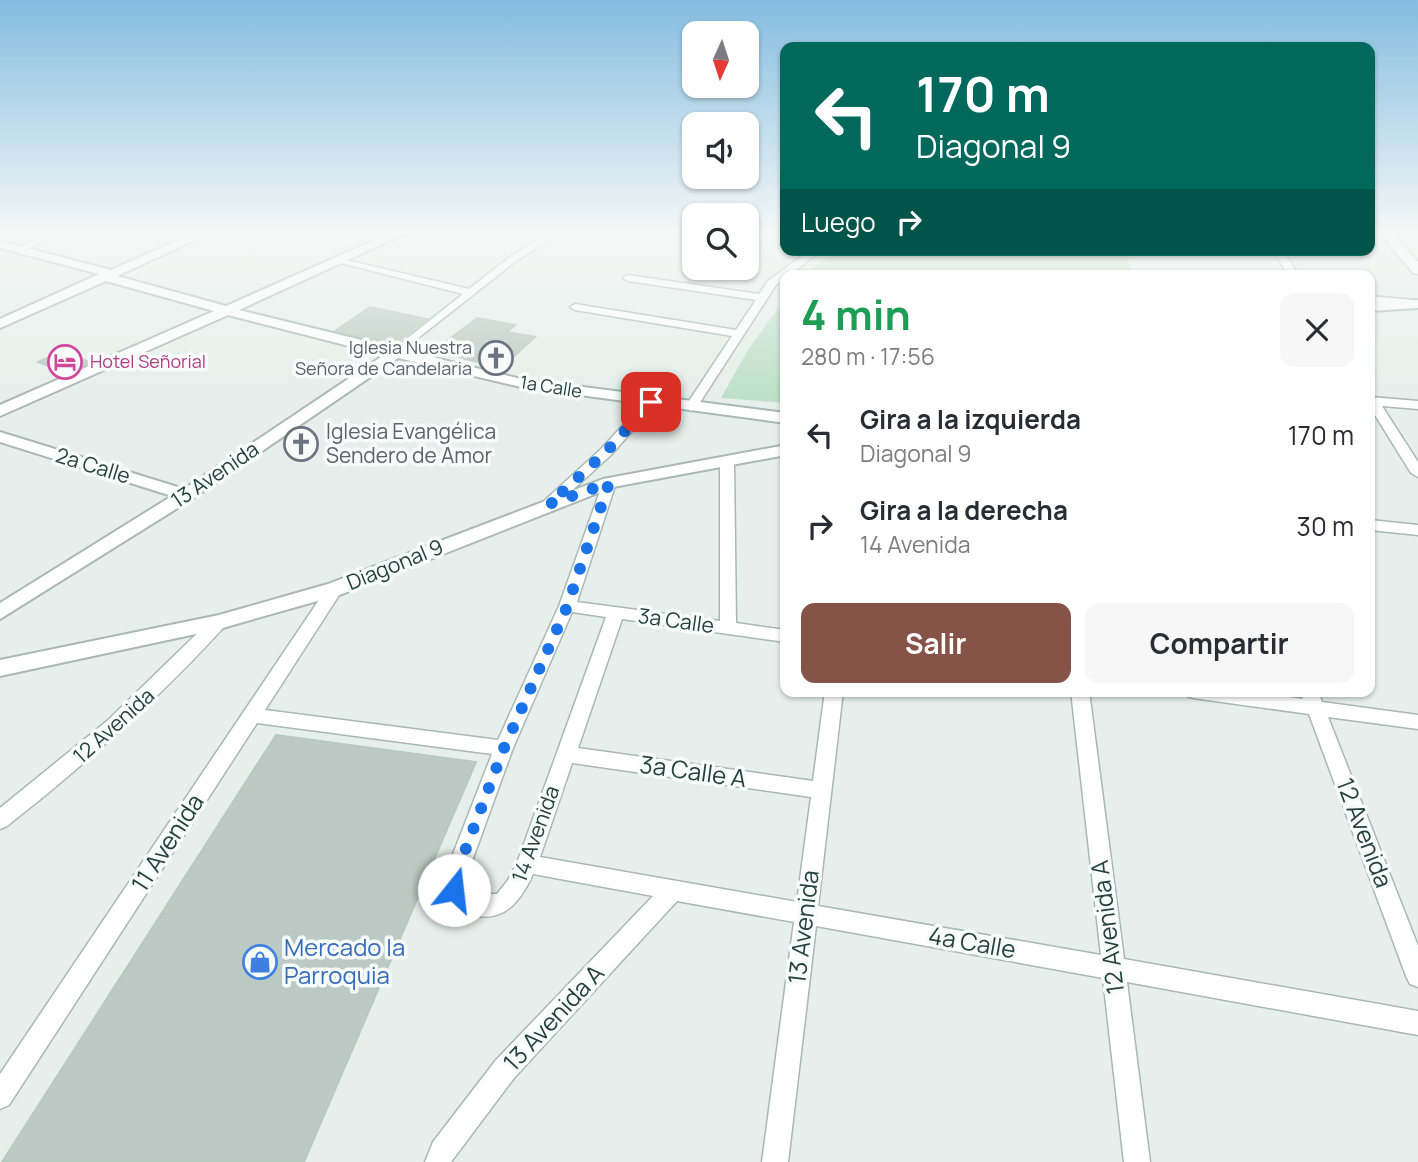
<!DOCTYPE html>
<html lang="es">
<meta charset="utf-8">
<style>
body{margin:0;font-family:Manrope,sans-serif;background:#f7f7f7;color:#2b2b33;height:100vh;display:flex;flex-direction:column;font-size:26px;white-space:nowrap}
*{box-sizing:border-box;margin:0}
p{font-size:23px;color:#7c7c81}
.icon{flex:none;width:38px;height:38px;fill:none;stroke:currentColor;stroke-width:2;stroke-linecap:round;stroke-linejoin:round}
.map{position:relative;flex:1;overflow:hidden}
.panel{position:absolute;left:780px;top:270px;width:595px;height:427px;display:flex;flex-direction:column;background:#fff;border-radius:14px;box-shadow:0 2px 5px #0004}
.panel>*{flex:none}
.hud{position:absolute;left:780px;top:42px;width:595px;height:214px;border-radius:14px;box-shadow:0 2px 5px #0004;background:#00695c;color:#fff;overflow:hidden}
.needle{width:46px;rotate:183deg}
.controls{position:absolute;left:682px;top:21px;display:grid;gap:14px}
.controls a{display:grid;place-items:center;width:77px;height:77px;border-radius:14px;background:#fff;box-shadow:0 2px 5px #0004;font-size:35px}
.pin{position:absolute;display:grid;place-items:center;width:60px;height:60px;color:#fff;margin:-30px;border-radius:14px;box-shadow:0 4px 10px #0006}
.me{position:absolute;width:77px;margin:-38px;rotate:16deg;stroke-linejoin:round;filter:drop-shadow(0 0 5px #0008)}
.turn{display:flex;align-items:center;gap:24px;height:147px;padding:0 21px;font-size:32px}
.turn .icon{width:91px;height:91px;stroke-width:2.5}
.turn b{display:block;font-size:49px;line-height:60px}
.then{display:flex;align-items:center;height:66px;padding:0 21px;background:#0003;gap:14px;font-size:26px}
.round{display:grid;place-items:center;flex:none;width:74px;height:74px;border-radius:14px;background:#f7f7f7}
.overview{display:flex;align-items:center;justify-content:space-between;height:119px;padding:0 21px}
h1{font-size:42px;font-weight:700;line-height:52px;color:#1e9e55}
.action{display:flex;gap:14px;margin-top:auto;padding:14px 21px}
.action a{flex:1;height:80px;border-radius:14px;background:#855347;color:#fff;font-size:28px;font-weight:700;line-height:80px;text-align:center}
.action a+a{background:#f7f7f7;color:#2b2b33}
ul{padding:0;list-style:none}
li{display:flex;align-items:center;gap:21px;height:91px;padding:0 21px}
li div{flex:1}
li b{display:block;font-size:26px}
li em{font-style:normal}
.map>svg:first-child{display:block}
.green{fill:#bfe0c8}
.building{fill:#bbcac4;stroke:#b8c9c2;stroke-width:2}
.lines{fill:none;stroke-linecap:round;stroke-linejoin:round}
.minor-casing{stroke:#a8b8b2;stroke-width:3}
.tertiary-casing{stroke:#a8b8b2;stroke-width:4}
.secondary-casing{stroke:#a4bbb3;stroke-width:3}
.minor{fill:#fff;fill-rule:evenodd}
.tertiary{fill:#fff;fill-rule:evenodd}
.secondary{fill:#fff;fill-rule:evenodd}
.route{stroke:#1a73e8;stroke-width:12;stroke-dasharray:0 21.6}
.labels{text-anchor:middle;stroke-width:7;stroke-linejoin:round;paint-order:stroke}
.far-worship-label{font-size:18px;fill:#5b616d;stroke:#f7fbf9;text-anchor:end}
.far-hotel-label{font-size:18px;fill:#b23c85;stroke:#f7fbf9;text-anchor:start}
.far-street-label{font-size:18px;fill:#24423a;stroke:#f7fbf9}
.worship-label{font-size:21px;fill:#5b616d;stroke:#f7fbf9;text-anchor:start}
.street-label{font-size:21px;fill:#24423a;stroke:#f7fbf9}
.near-street-label{font-size:24px;fill:#24423a;stroke:#f7fbf9}
.near-shop-label{font-size:24px;fill:#366cbe;stroke:#f7fbf9;text-anchor:start}
</style>
<div class="map">
<svg width="1418" height="1162" viewBox="0 0 1418 1162">
<rect width="100%" height="100%" fill="#e6efeb"/>
<path class="green" d="M836,250H1126L1133,275H804Z
M786,298V403L721,398L749,348Z"/>
<path class="building" d="M370,307L427,319L394,345L335,331Z
M477,318L515,325L507,332L535,337L502,367L433,352Z
M60,352L90,362L67,373L38,362Z
M276,735L476,762L304,1162H2Z"/>
<g class="lines">
<g class="minor-casing">
<path id="minor" d="M57,230H70L22,251L14,249Z
M553,230H565L516,261L394,357L390,356V352L463,294L333,261L338,258L469,289L510,257Z
M758,230H769L747,244V237Z
M810,250H822L790,275H786V278L776,285L697,407L691,411L685,407L732,336L575,310L570,307L575,304L736,330L756,300L628,281L623,278L628,275L759,294L768,281Z
M1273,250H1283L1298,275H1288Z
M697,268H708L701,272Z
M1370,296L1414,300L1418,301V305L1370,302Z
M1370,397L1418,401V409L1382,406L1418,462V477L1411,473L1370,407Z
M651,398L657,402L655,405L611,455L554,507H544L542,504L544,501L601,449L647,399Z
M727,458L734,462L736,623L786,630V642L622,619L578,748L813,781L825,691H843L818,906L1101,955L1071,691H1089L1124,959L1418,1011V1035L1127,982L1150,1162H1124L1103,978L816,926L788,1162H762L794,922L677,901L514,1078L451,1162H425L433,1142L496,1060L653,896L533,874C515,913 496,926 453,910L443,890L446,872L492,754L257,723L9,1105L0,1109V1074L329,585L335,584L343,589L265,710L498,740L559,606L604,480H614L616,483L577,602L720,621V462ZM572,612L606,617L517,863L508,880L497,894H468L465,889L468,872L513,748ZM572,763L811,797L797,902L540,857Z
M1370,520L1418,525V535L1370,530Z
M219,616L227,622L225,626C158,699 85,765 7,826L0,829V808L107,721L213,618Z
M1184,691H1244L1303,699L1300,691H1318L1322,702L1418,715V729L1328,717L1418,946V987L1410,984L1406,976L1309,714L1193,698L1187,696Z"/>
</g>
<g class="tertiary-casing">
<path id="tertiary" d="M201,230H217L117,276L226,306L397,230H413L239,310L521,379L786,413V423L521,387L398,358L192,499L0,619V603L172,496L0,442V432L184,489L384,355L228,315L0,416V405L214,311L106,281L0,328V319L99,274L0,248V241L111,270Z
M1418,300V308L1370,311V303Z
M786,445V455L613,487L342,594L219,629L0,676V660L219,615L328,584L603,479Z"/>
</g>
<g class="secondary-casing">
<path id="secondary" d="M1377,230H1390L1418,262V274L1413,273Z"/>
</g>
<use href="#minor" class="minor"/>
<use href="#tertiary" class="tertiary"/>
<use href="#secondary" class="secondary"/>
</g>
<linearGradient id="sky" x2="0" y2="1"><stop stop-color="#84bce0"/><stop offset="0.59" stop-color="#f4f8f6"/><stop offset="1" stop-color="#f4f8f6" stop-opacity="0"/></linearGradient>
<rect width="1418" height="393" fill="url(#sky)"/>
<g class="lines">
<path class="route" d="M454,890L457,872L504,748L567,607L609,483L549,504L606,452L651,402"/>
</g>
<defs>
<g id="church-ring" transform="scale(1.75)"><circle r="9.5" fill="#f7fbf9" stroke="#6b7280" stroke-width="1.5"/><path d="M-1.2-6h2.4v3.5h3.3v2.4h-3.3V6h-2.4V-.1h-3.3v-2.4h3.3Z" fill="#6b7280"/></g>
<g id="hotel-ring" transform="scale(1.75)"><circle r="9.5" fill="#f7fbf9" stroke="#d1479c" stroke-width="1.5"/><path d="M-6-4.5h1.5V1H6V5H4.5V3h-9V5H-6ZM-4 0a1.8 1.8 0 1 1 3.6 0ZM.5 0V-2.5h3Q6-2.5 6 0Z" fill="#d1479c"/></g>
<g id="shop-ring" transform="scale(1.75)"><circle r="9.5" fill="#f7fbf9" stroke="#3f7fe0" stroke-width="1.5"/><path d="M-5-2.5h2.3a2.7 3.5 0 0 1 5.4 0H5L5.5 6h-11ZM-1.5-2.5h3a1.5 2.3 0 0 0-3 0Z" fill="#3f7fe0"/></g>
</defs>
<g fill-rule="evenodd">
<use href="#church-ring" x="496" y="358"/>
<use href="#hotel-ring" x="65" y="362"/>
<use href="#church-ring" x="301" y="444"/>
<use href="#shop-ring" x="260" y="962"/>
</g>
<g class="labels">
<g class="far-worship-label">
<text x="472" y="354">Iglesia Nuestra<tspan x="472" dy="21">Señora de Candelaria</tspan></text>
</g>
<g class="far-hotel-label">
<text x="90" y="368">Hotel Señorial</text>
</g>
<g class="far-street-label">
<text transform="translate(551 387) rotate(9)" y="6">1a Calle</text>
</g>
<g class="worship-label">
<text x="326" y="439">Iglesia Evangélica<tspan x="326" dy="24">Sendero de Amor</tspan></text>
</g>
<g class="street-label">
<text transform="translate(93 466) rotate(17)" y="7">2a Calle</text>
<text transform="translate(215 475) rotate(-34)" y="7">13 Avenida</text>
<text transform="translate(395 565) rotate(-22)" y="7">Diagonal 9</text>
<text transform="translate(676 621) rotate(8)" y="7">3a Calle</text>
<text transform="translate(114 726) rotate(-42)" y="7">12 Avenida</text>
<text transform="translate(536 834) rotate(-70)" y="7">14 Avenida</text>
</g>
<g class="near-street-label">
<text transform="translate(693 772) rotate(8)" y="8">3a Calle A</text>
<text transform="translate(1364 833) rotate(69)" y="8">12 Avenida</text>
<text transform="translate(168 843) rotate(-57)" y="8">11 Avenida</text>
<text transform="translate(804 927) rotate(-83)" y="8">13 Avenida</text>
<text transform="translate(1108 927) rotate(-97)" y="8">12 Avenida A</text>
<text transform="translate(972 943) rotate(10)" y="8">4a Calle</text>
<text transform="translate(554 1018) rotate(-47)" y="8">13 Avenida A</text>
</g>
<g class="near-shop-label">
<text x="284" y="956">Mercado la<tspan x="284" dy="28">Parroquia</tspan></text>
</g>
</g>
</svg>
<div class="controls">
<a><svg class="needle" viewBox="-14 -14 28 28"><path d="M0-13l5 13h-10z" fill="#e53935"/><path d="M0 13l5-13h-10z" fill="#7c7c81"/></svg></a>
<a><svg class="icon" aria-label="sound" viewBox="0 0 24 24"><path d="M4 9h4l5-4v14l-5-4H4zM17 9q2 3 0 6"/></svg></a>
<a><svg class="icon" aria-label="search" viewBox="0 0 24 24"><circle cx="10" cy="10" r="6"/><path d="M15 15l6 6"/></svg></a>
</div>
<div class="pin" style="left:651px;top:402px;background:#d93025"><svg class="icon" aria-label="arrive" viewBox="0 0 24 24"><path d="M6 21V4h12l-3 4 3 4H6"/></svg></div>
<svg class="me" style="left:454px;top:890px" viewBox="-20 -20 40 40"><circle r="19" fill="#fff"/><path d="M0-13L10 11 0 6-10 11z" fill="#1a73e8"/></svg>
<div class="hud">
<div class="turn"><svg class="icon" aria-label="left" viewBox="0 0 24 24"><path d="M17 20v-9H6M10 6l-5 5 5 5"/></svg><div><b>170 m</b>Diagonal 9</div></div>
<div class="then">Luego<svg class="icon" aria-label="right" viewBox="0 0 24 24"><path d="M7 20v-9h11M14 6l5 5-5 5"/></svg></div>
</div>
<section class="panel">
<div class="overview"><div><h1>4 min</h1><p>280 m · 17:56</p></div><a class="round"><svg class="icon" aria-label="close" viewBox="0 0 24 24"><path d="M6 6l12 12M18 6L6 18"/></svg></a></div>
<ul>
<li><svg class="icon" aria-label="left" viewBox="0 0 24 24"><path d="M17 20v-9H6M10 6l-5 5 5 5"/></svg><div><b>Gira a la izquierda</b><p>Diagonal 9</p></div><em>170 m</em></li>
<li><svg class="icon" aria-label="right" viewBox="0 0 24 24"><path d="M7 20v-9h11M14 6l5 5-5 5"/></svg><div><b>Gira a la derecha</b><p>14 Avenida</p></div><em>30 m</em></li>
</ul>
<div class="action"><a>Salir</a><a>Compartir</a></div>
</section>
</div>
